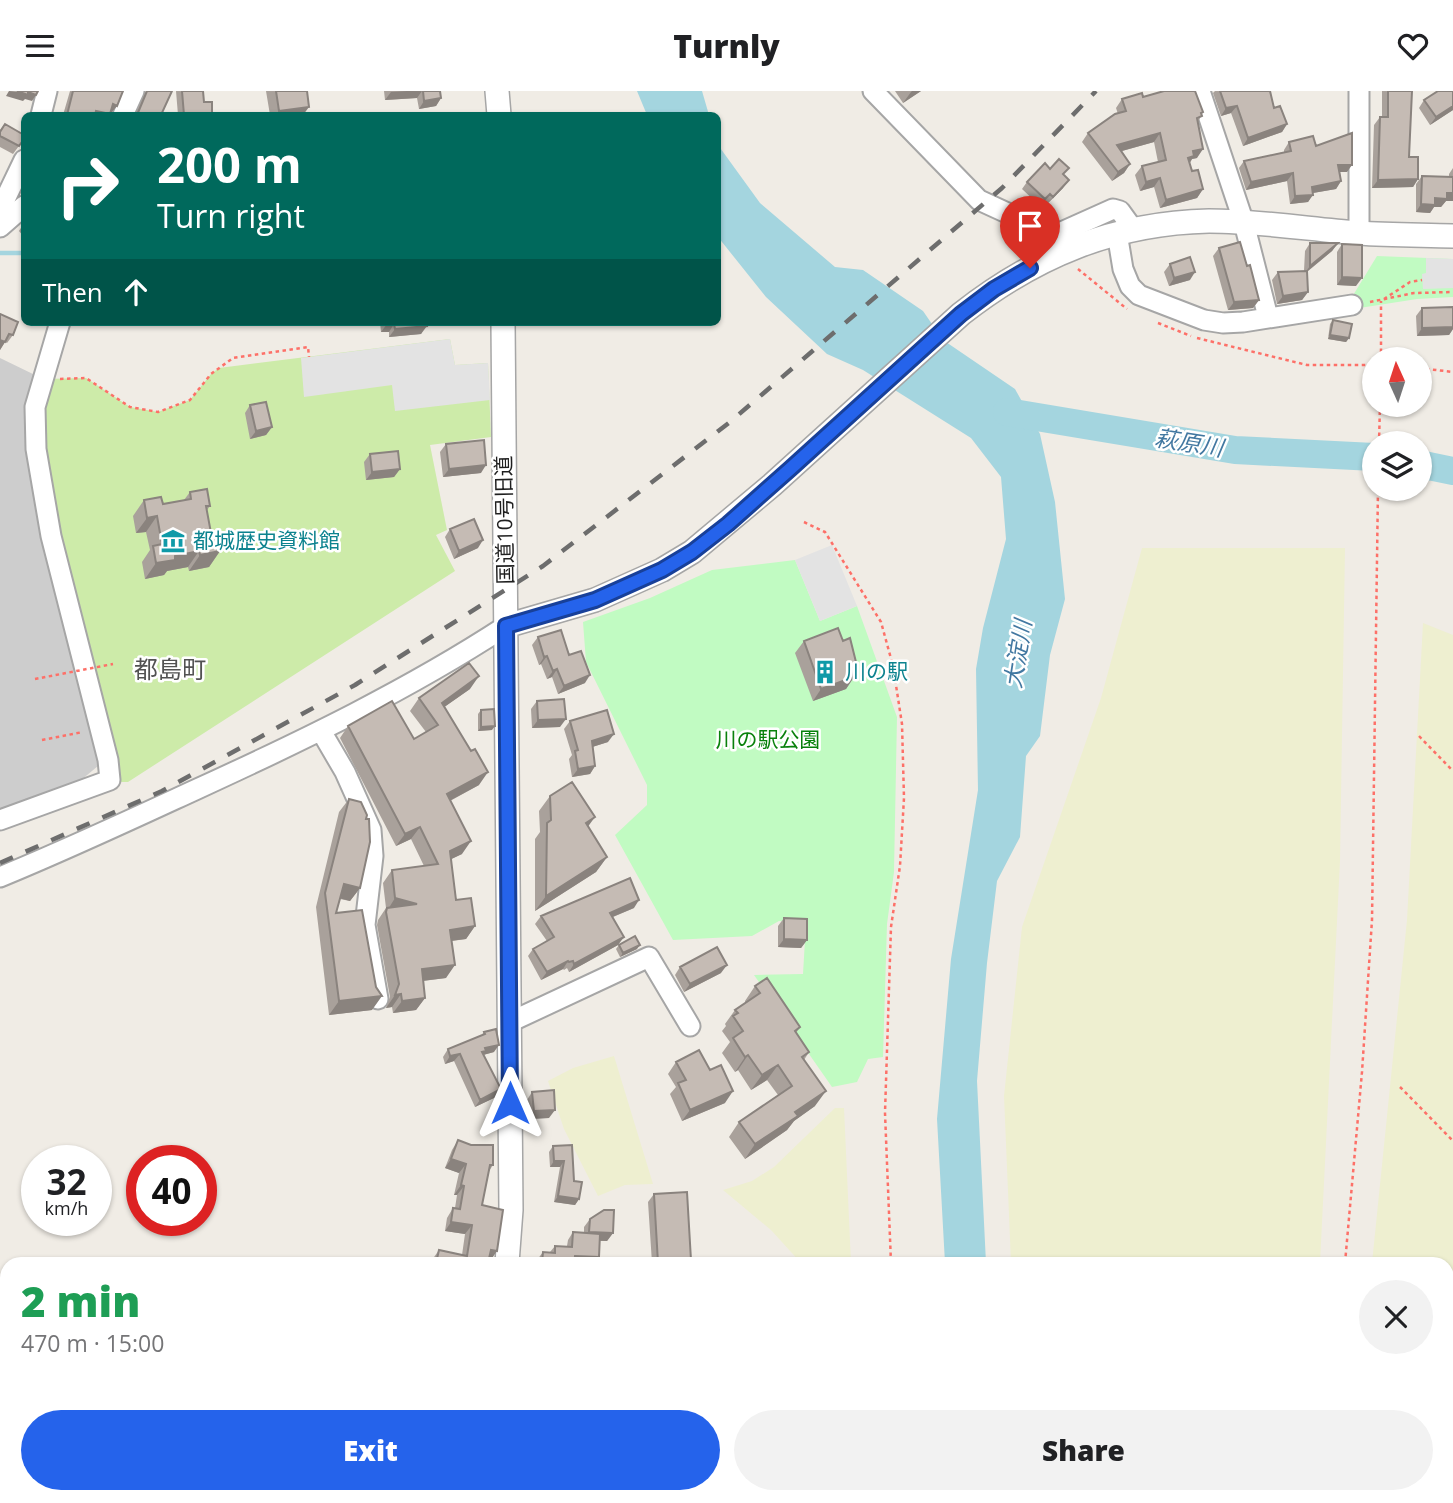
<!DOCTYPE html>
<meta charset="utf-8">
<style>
body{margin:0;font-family:"Open Sans","Noto Sans JP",sans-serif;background:#f2f2f2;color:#202124;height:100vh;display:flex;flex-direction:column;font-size:26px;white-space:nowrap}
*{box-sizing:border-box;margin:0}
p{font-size:23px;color:#757577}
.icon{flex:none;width:38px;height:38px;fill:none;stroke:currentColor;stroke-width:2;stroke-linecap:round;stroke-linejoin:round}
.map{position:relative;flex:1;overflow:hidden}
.panel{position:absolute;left:0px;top:1166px;width:1454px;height:247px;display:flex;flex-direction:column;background:#fff;border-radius:21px 21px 0 0;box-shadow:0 2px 5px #0004}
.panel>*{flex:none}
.guide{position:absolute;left:21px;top:21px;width:700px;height:214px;border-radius:10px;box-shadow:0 2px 5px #0004;background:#00695c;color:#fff;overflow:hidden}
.needle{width:46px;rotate:357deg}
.tools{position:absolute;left:1362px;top:256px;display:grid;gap:14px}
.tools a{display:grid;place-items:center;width:70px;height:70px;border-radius:50%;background:#fff;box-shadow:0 2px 5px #0004;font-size:35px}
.speed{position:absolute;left:21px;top:1054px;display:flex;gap:14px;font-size:35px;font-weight:700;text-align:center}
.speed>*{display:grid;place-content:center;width:91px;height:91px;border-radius:50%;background:#fff;box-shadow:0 2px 5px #0004;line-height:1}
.speed small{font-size:18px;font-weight:400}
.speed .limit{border:10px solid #d22;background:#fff;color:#111}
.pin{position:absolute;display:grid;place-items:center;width:60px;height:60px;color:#fff;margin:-72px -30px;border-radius:50% 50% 50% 0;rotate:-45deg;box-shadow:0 0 7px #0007}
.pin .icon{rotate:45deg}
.me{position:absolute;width:77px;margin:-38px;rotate:0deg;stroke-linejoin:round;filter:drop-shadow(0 0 5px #0008)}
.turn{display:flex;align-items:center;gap:24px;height:147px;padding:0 21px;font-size:32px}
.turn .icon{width:91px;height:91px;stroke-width:2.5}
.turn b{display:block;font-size:49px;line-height:60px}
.then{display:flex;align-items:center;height:66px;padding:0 21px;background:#0003;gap:14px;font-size:26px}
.round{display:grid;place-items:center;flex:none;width:74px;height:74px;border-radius:37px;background:#f2f2f2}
.headline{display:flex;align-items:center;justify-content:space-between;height:119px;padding:0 21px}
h1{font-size:42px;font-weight:800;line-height:52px;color:#1e9e55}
.primary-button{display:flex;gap:14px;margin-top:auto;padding:14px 21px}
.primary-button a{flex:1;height:80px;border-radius:42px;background:#2563eb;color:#fff;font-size:28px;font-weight:800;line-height:80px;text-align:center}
.primary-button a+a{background:#f2f2f2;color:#202124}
header{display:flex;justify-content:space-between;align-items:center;height:91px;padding:0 21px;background:#fff;font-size:32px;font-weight:800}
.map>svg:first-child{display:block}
.religious{fill:#cdcdcd}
.farmland{fill:#eeefd0}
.grass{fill:#cdeba9}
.forest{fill:#acd098}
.park{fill:#c1fbc2}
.parking{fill:#e3e3e3}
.water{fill:#a4d5df}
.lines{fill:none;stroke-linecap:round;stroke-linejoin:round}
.stream{stroke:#a4d5df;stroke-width:4.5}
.river{stroke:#a4d5df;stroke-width:28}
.minor-casing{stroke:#a6a6a6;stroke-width:23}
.tertiary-casing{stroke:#a6a6a6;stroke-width:26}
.path{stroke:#fd7068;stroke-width:2.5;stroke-dasharray:3.5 3.5;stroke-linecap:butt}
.minor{stroke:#fff;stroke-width:19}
.tertiary{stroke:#fff;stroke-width:23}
.rail{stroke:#6d6d6d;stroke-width:4.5;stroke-dasharray:14 14;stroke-linecap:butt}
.path-bridge{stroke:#fd7068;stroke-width:2.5;stroke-dasharray:3.5 3.5;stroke-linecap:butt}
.wall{fill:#a9a19b}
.shaded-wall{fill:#8a837e}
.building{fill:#c5bbb4;stroke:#8a837e;stroke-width:2}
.route-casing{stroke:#184099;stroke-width:18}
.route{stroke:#2563eb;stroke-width:12}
.labels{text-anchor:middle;stroke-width:5;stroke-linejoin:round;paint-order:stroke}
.street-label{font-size:21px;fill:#1f1f1f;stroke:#fff}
.culture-label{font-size:21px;fill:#0d838f;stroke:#fff;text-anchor:start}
.park-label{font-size:21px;fill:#09810c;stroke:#fff}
.water-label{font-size:23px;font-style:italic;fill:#4278a1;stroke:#fff}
.quarter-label{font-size:24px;fill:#525252;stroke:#fff}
</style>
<header><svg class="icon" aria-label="menu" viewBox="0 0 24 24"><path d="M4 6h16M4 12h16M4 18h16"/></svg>Turnly<svg class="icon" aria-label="heart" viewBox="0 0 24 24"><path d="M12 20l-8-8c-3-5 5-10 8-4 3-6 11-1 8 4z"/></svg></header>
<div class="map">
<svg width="1453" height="1412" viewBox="0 0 1453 1412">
<rect width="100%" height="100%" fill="#f0ece5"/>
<path class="religious" d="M0,267L35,284L30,363L43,455L104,670L69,699L0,724Z"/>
<path class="farmland" d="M1142,457H1345L1340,770L1320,1172H1011L1004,1005L1022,836L1101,607Z
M1423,532L1453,544V1338L1447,1343V1172H1372L1407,829Z
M614,965L653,1093L625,1094L598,1105L564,1038L548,990L573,977Z
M835,1017H844L851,1172H801L771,1139L723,1099L752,1090L774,1076Z
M632,1405H868L869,1412H633Z
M1026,1405H1291L1290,1412H1027Z"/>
<path class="grass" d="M450,248L455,274L488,272L491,346L430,354L447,439L436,444L455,480L128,691H109L36,358L43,288L86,287L130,316L158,321L190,309L211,283L219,277Z"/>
<path class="forest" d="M0,1296L7,1304V1405H97L103,1412H0Z"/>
<path class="park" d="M1377,165L1453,168V206L1417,208L1353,218L1352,206Z
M795,469L820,530L857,515L897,626L894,781L887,833L883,966L868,968L857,991L832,996L754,884L803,883L806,832L779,830L752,845L673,849L615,744L647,714V694L586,571L583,531L650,507L712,479Z"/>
<path class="parking" d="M1426,167L1453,168V197L1423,198L1422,183L1426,182Z
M450,248L455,274L488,272L490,309L395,320L392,294L304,306L301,267Z
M832,454L857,515L820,530L795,469Z"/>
<path class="water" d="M637,0H702L709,24H647Z
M718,54L760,112L835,176L863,179L923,220L943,249L1015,298L1040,343L1055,411L1065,508L1050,564L1040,645L1026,665L1020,746L997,790L987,872L977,990L986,1172H945L937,1028L951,868L978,699L976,578L983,537L1006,448L1001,386L971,347L863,279L827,263L766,206L718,146Z"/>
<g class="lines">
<path class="stream" d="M0,162H24"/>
<path class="river" d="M1007,321L1235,359L1374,366
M1419,373L1453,380"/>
<g class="minor-casing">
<path id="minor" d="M873,0L979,109L1055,144L1113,118L1120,120L1133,138
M1200,0L1244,132L1268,226
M41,24L47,0
M123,24L134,0
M0,119L24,69
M0,136L24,115
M1117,142L1123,178L1130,195L1139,204L1204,229L1223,232L1243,231L1352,214
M1359,142V0
M321,640L345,681L371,739L373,765L365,834L378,908
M0,729L110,689L108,669L51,445L36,358L35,316L60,231
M0,786C66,759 130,729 195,699C302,650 408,599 506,535
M510,931L649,866L690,935
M0,1250L7,1251
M0,1389L7,1378
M1437,1405L1444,1412"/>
</g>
<g class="tertiary-casing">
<path id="tertiary" d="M497,0L499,24
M503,231L511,1119L507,1172
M506,535L595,509L662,479L692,461L772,394L961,223C1035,165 1114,132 1209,130C1259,130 1308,138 1358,142C1389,144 1421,144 1453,145
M443,1412L444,1405"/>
</g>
<path class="path" d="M1078,178L1127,218
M1384,208L1410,191L1422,189
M1370,211L1414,202L1453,201
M1158,232L1191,245
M1197,247L1307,274H1374
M1381,268V210
M1419,277L1453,281
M60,288L86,287L130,316L158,321L190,309L211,283L233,267L308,256L309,266
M1379,352L1380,313
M804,431L825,441L881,531L893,575L902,633L904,707L900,775L891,836L885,1022L891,1172
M1419,645L1453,680
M42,649L83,641
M1400,996L1453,1050
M1345,1172L1362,981L1372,829L1378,397
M1447,1218L1453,1212
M910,1405L911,1412
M1320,1412L1321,1405"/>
<use href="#minor" class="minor"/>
<use href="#tertiary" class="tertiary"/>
<path class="rail" d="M0,772L162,700L355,594L543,475L730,331L1002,97L1096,0"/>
<path class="path-bridge" d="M35,588L113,573"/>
</g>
<path class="wall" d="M70,0H123L109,24H63Z
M146,0H172L161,24H135Z
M176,0H203L204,11L212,24H178Z
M266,0H307L303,24H270Z
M384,0H440L441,7L436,15L419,18L417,7L385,9Z
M895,0H921L903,12Z
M1215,0H1270L1274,17L1287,33L1282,41L1243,55L1231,22L1221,25L1213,2Z
M1382,0H1412L1409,66L1418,88L1413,96L1372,97L1374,34L1380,26H1382Z
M1453,0V19L1430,34L1419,17L1424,9Z
M1143,6L1203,21L1198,31L1197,67L1192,68L1190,72L1192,80L1203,98L1197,107L1160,117L1154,96L1140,100L1135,84L1142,75L1158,71L1154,51L1122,60L1130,73L1124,82L1112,90L1082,51L1088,42L1118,23L1116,17L1122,8Z
M5,33L24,48L13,63L0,56V39Z
M1289,51L1316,55L1347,81H1340L1341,90L1336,98L1313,102L1308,111L1290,113L1287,90L1246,99L1239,77L1244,70L1284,61V59Z
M1453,77V110H1446L1441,116H1434L1430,122L1416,121V93L1422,85L1449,86V83Z
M1050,78L1064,85L1063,97L1047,113L1045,111L1040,115L1022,98L1027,91Z
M24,132V146L19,140Z
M1310,152H1338L1332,160L1307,181L1308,201L1302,209L1277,213L1272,189L1278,181L1304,180L1305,160Z
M1342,153L1356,195L1337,194V161Z
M1219,157L1247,175L1259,209L1253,217L1228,219L1213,165Z
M1170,173L1190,189L1169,195L1164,181Z
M1453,216V238L1449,244L1417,245L1416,225L1422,217Z
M0,223L13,244L7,252L5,251L0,259Z
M1333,229L1349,247L1346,251L1328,248L1330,233Z
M380,231H449L426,233L421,243L389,246V241H381Z
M250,314L272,336L266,344L250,348L245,322Z
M446,353L481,382L443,386L440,361Z
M370,363L400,378L394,386L366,389L364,371Z
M190,401L210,415L207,419L211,442L220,460L209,476L189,480L188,476L167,480L164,484L145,488L142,471L150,459L146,441L136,442L133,425L144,409L163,413L184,409Z
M450,438L478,457L454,468L445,446Z
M538,546L569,564L585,592L558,603L552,586L547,588L541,573L539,574L532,554Z
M804,550H843L854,586L846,598L813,610L795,562Z
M470,598L444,616L479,694L450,710L462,763L451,768L456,809L475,835L466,848L452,850L446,887L423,890L425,907L416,919L393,922L392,916L386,917L390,906L377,834L378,829L386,817L383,792L392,779L424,775L411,748L396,755L340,647L348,635L414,648L426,641L410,620L419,607Z
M537,610L560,636L532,637L531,618Z
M481,619L492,639L478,640V623Z
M570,630L608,651L592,656L595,675L590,683L572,686L569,668L572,664L564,638Z
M550,705L588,735L607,766L596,781L535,820V748L540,741L539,720Z
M349,708L360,797L350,810L340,808L336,822L372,919L329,924L316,816L339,721Z
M634,817L613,826L618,854L569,881L567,877L564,879L563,878L541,889L528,865L533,858L547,850L535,833L541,825Z
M784,827L807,849L801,857L778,856V835Z
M619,854L637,858L620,866L616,858Z
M680,876L721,882L684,901L675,884Z
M755,895L800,936L796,942L809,961L804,969L815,1015L794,1030L787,1039L745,1068L729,1046L739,1031L778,1004L767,989L751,999L738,979L735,981L722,962L730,951L722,940L726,935L725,933L735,919L745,912V910Z
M484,941L494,961L483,964L501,998L496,1006L475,1016L454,970L445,973L443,966L448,958L481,945Z
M676,971L710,979L725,1012L682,1030L670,1003L676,996L668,983Z
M532,1001L549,1027L528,1028L527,1009Z
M458,1049L493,1074L489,1080L482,1114L490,1170H489L488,1172H431L432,1169L439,1159L462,1164L465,1143L445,1140L447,1127L453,1117H455L457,1104H454L459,1082L445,1077L452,1059Z
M572,1054L574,1090L579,1108L575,1114L554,1111L560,1076H550L549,1061L553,1055Z
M654,1103L691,1169L689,1172H652L648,1111Z
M590,1128L613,1142L607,1150H600L595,1172H537V1169L543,1161H550L555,1155H567L568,1149L573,1141L584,1142V1136Z
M299,1405H331V1408L295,1412Z
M481,1405H635L632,1412H482Z"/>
<path class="shaded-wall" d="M9,0L28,1L36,4L32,10L25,8L23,10L6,5Z
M407,0H422L417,7L385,9L391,1Z
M912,0H921L903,12L911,1Z
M441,7L436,15L419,18L424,10Z
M113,13L117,15L111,22L107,21Z
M1237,15L1231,22L1221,25L1226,17Z
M1453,15V19L1430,34L1436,26Z
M309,16L303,24H276L279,20Z
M96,20L110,23L109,24H93Z
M1287,33L1282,41L1243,55L1248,47Z
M1160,42L1154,51L1111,63L1117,54Z
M1203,58L1197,67L1192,68L1188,74L1182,76L1193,60Z
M1130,73L1124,82L1112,90L1118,81Z
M1338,74H1352L1347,81H1333Z
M1293,82L1287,90L1246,99L1251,91Z
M1160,87L1154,96L1140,100L1146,91Z
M1418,88L1413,96L1372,97L1378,89Z
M1069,89L1063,97L1047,113L1053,106Z
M1341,90L1336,98L1307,103L1312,96Z
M1203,98L1197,107L1160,117L1166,109Z
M1447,102H1453V110H1446L1441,116H1434L1430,122L1416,121L1421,113Z
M1313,104L1308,111L1290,113L1295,105Z
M1338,152L1332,160L1304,183L1310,175Z
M1195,181L1190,189L1169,195L1174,187Z
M1342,186L1362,187L1356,195L1337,194Z
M1308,201L1302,209L1277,213L1283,205Z
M1259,209L1253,217L1228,219L1234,211Z
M421,231H449L420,233Z
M387,233H394L389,241H381Z
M427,235L421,243L389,246L395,238Z
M1453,236V238L1449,244L1417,245L1422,237Z
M1330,244L1349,247L1346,251L1328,248Z
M0,249L5,251L0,259Z
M272,336L266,344L250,348L256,340Z
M486,374L481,382L443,386L449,378Z
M400,378L394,386L366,389L372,381Z
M157,425L146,441L136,442L147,427Z
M483,449L478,457L454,468L459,460Z
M199,460L188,476L167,480L164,484L145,488L156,472L175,465Z
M220,460L209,476L189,480L200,464Z
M547,565L541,573L539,574L544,566Z
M557,578L552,586L547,588L553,580Z
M590,584L585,592L558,603L564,595Z
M479,585L470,598L433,624L442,612Z
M854,586L846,598L813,610L821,598Z
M566,628L560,636L532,637L538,629Z
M495,635L492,639L478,640L481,636Z
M614,643L608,651L586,658L592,650Z
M595,675L590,683L572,686L578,678Z
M488,681L479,694L438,716L447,703Z
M595,726L584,741L586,732Z
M420,736L411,748L396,755L405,743Z
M471,750L462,763L441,773L450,760Z
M607,766L596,781L535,820L546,805Z
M344,793L360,797L350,810L335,806Z
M395,807L417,813L387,820Z
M639,809L634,817L605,829L610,822Z
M475,835L466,848L441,851L450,839Z
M624,846L618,854L569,881L574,873Z
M784,848L807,849L801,857L778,856Z
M640,854L637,858L620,866L623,862Z
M568,870L563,878L541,889L547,881Z
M455,874L446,887L413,891L422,878Z
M727,874L721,882L684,901L690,893Z
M401,903L392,916L386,917L395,904Z
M382,905L372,919L329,924L339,910Z
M425,907L416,919L393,922L402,910Z
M499,954L494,961L483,964L477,969L485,957Z
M460,963L454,970L445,973L450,965Z
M748,964L738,979L735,981L745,966Z
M778,974L767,989L751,999L762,984Z
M501,998L496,1006L475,1016L480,1009Z
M733,1000L725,1012L682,1030L690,1019Z
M826,1000L815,1015L794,1030L787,1039L745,1068L755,1053L795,1021Z
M555,1019L549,1027L528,1028L534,1020Z
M451,1068L466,1073L459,1082L445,1077Z
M554,1070H564L560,1076H550Z
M461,1094L464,1095L457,1104H454Z
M558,1105L579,1108L575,1114L554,1111Z
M451,1131L472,1134L465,1143L445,1140Z
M589,1141L613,1142L607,1150L584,1149Z
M491,1159L497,1160L490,1170L484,1169Z
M575,1165L599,1166L595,1172H569Z
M691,1169L689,1172H657H658Z
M635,1408L632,1412H601Z"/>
<path class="building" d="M17,0H38L36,4L28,1V4Z
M73,0H123L117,15L113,13L110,23L96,20L95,24H67Z
M147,0H172L161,24H137Z
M182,0H203L204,11H212V24H184Z
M276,0H307L309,16L279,20Z
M423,0H440L441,7L424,10Z
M1164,0H1195L1203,21L1201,22L1202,25L1197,27L1203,58L1193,60L1194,65L1188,67L1192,80L1198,79L1203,98L1166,109L1160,87L1146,91L1142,75L1166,69L1160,42L1117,54L1130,73L1118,81L1088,42L1115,23L1126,20L1122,8L1142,2L1143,6Z
M1220,0H1270L1274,17L1280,15L1287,33L1248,47L1237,15L1226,17Z
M1388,0H1412L1409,66H1418V88L1378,89L1380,26H1388Z
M1438,0H1453V15L1436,26L1424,9Z
M5,33L24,44V48L19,55L0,45V41Z
M1352,42V74H1338L1341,90L1312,96L1313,104L1295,105L1293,82L1251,91L1244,70L1291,60L1289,51L1313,45L1316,55Z
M1059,68L1069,77L1063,83L1069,89L1053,106L1050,103L1045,108L1027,91L1045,72L1050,78Z
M1422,85L1453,86V102H1447V108L1435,107V114L1421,113Z
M1240,151L1247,175L1250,174L1259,209L1234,211L1219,157Z
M1310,152H1338L1310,175Z
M1342,153L1362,154V187L1342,186Z
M1190,166L1195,181L1174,187L1170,173Z
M1307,180L1308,201L1283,205L1278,181Z
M1453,216V236L1422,237V217Z
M0,223L18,231L13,244L9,243L5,251L0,249Z
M1333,229L1352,233L1349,247L1330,244Z
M387,231H426L427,235L395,238L394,233H387Z
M266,311L272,336L256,340L250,314Z
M484,349L486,374L449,378L446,353Z
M398,360L400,378L372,381L370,363Z
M207,398L210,415H206L211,442H216L220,460L200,464L199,460L175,465V469L156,472L153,455L162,453L157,425L147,427L144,409L161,406L163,413L191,408L190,401Z
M474,428L483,449L459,460L450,438Z
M838,537L843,550L850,547L857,575L851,577L854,586L821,598L804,550Z
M561,539L569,564L581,560L590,584L564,595L557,578L553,580L547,565L544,566L538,546Z
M469,572L479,585L442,612L471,660L475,658L488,681L447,703L471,750L450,760L456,809L471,807L475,835L450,839L455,874L422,878L425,907L402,910L401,903L395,904L399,893L386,821L387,817L417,813L395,807L392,779L438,773L420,736L405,743L348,635L392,610L414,648L438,634L419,607Z
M564,608L566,628L538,629L537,610Z
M494,618L495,635L481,636V619Z
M607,619L614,643L592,650L595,675L578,678L575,660L578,659L570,630Z
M572,691L595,726L586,732L607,766L546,805L547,732L551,729L550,705Z
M349,708L361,711L367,724L366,728H369L370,751L360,797L344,793L336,822L362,819L376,896L382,905L339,910L325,802Z
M630,787L639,809L610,822L624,846L574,873L573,870L569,871L568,870L547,881L533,858L554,846L541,825Z
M784,827L807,828V849L784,848Z
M635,845L640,854L623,862L619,854Z
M717,856L727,874L690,893L680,876Z
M767,887L800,936L795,940L809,961L802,966L826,1000L795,1021L798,1025L755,1053L739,1031L792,995L778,974L762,984L748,964L745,966L733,947L743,940L733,925L738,922L735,919L760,902L755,895Z
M496,938L499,954L485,957L486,960L482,961L501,998L480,1009L460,963L450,965L448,958L485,943L484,941Z
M699,959L710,979L721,974L733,1000L690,1019L678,992L686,989L676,971Z
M554,999L555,1019L534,1020L532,1001Z
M458,1049L471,1054H493V1074H490L482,1114L503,1119L497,1160L491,1159L488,1172H436L439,1159L467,1165L472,1134L451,1131L453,1117L460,1118L464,1095L461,1094L466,1073L451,1068Z
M572,1054L574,1090L582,1091L579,1108L558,1105L564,1070H554L553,1055Z
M687,1101L691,1169L658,1172L654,1103Z
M604,1119H614L613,1142L589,1141L590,1128Z
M573,1141L600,1143L599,1166L575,1165L574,1172H542L543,1161L555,1162V1155L572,1156Z
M300,1405H331V1408L376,1407V1412H297H301Z
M488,1405H635V1408L601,1412H488Z"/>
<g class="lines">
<g class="route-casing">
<path id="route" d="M510,1012L506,535L595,509L662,479L692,461L728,433L790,378L961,223L994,198L1030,177"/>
</g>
<use href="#route" class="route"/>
</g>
<defs>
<g id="museum-bare" transform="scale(1.89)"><path d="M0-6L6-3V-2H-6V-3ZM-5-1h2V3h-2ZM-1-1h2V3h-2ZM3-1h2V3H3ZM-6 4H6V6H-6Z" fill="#0f9aa8" stroke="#fff" stroke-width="2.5" paint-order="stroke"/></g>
<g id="building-bare" transform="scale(1.89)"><path d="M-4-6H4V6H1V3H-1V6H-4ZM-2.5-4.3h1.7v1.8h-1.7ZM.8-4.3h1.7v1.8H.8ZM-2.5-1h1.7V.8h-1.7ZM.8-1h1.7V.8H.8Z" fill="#0f9aa8" stroke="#fff" stroke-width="2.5" paint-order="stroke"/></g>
</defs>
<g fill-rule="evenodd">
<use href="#museum-bare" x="173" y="450"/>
<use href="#building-bare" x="825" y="581"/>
</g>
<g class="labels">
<g class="street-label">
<text transform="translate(505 429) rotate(-91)" y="7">国道10号旧道</text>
</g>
<g class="culture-label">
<text x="193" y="457">都城歴史資料館</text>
<text x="845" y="588">川の駅</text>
</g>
<g class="park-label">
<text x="768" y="656">川の駅公園</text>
</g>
<g class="water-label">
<text transform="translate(1189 352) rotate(9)" y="8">萩原川</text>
<text transform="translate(1018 563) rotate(-81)" y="8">大淀川</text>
</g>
<g class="quarter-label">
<text x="170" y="587">都島町</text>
</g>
</g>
</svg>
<div class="tools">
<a><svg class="needle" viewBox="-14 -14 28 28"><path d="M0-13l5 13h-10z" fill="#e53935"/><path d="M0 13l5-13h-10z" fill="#757577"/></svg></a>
<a><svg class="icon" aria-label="layers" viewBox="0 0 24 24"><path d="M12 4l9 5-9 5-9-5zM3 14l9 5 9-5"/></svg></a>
</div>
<div class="speed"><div>32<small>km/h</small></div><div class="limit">40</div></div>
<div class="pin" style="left:1030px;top:177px;background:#d93025"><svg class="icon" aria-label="arrive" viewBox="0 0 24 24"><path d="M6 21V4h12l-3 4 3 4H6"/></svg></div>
<svg class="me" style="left:510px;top:1012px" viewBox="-20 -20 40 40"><path d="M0-17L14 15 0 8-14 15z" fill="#2563eb" stroke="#fff" stroke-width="4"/></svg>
<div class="guide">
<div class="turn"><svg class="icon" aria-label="right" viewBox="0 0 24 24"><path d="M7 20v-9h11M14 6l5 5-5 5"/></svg><div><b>200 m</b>Turn right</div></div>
<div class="then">Then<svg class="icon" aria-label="ahead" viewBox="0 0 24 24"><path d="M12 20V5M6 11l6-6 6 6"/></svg></div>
</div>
<section class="panel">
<div class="headline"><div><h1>2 min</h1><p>470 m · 15:00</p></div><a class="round"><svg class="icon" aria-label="close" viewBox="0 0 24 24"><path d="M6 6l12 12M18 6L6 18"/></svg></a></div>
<div class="primary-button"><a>Exit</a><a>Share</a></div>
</section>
</div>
